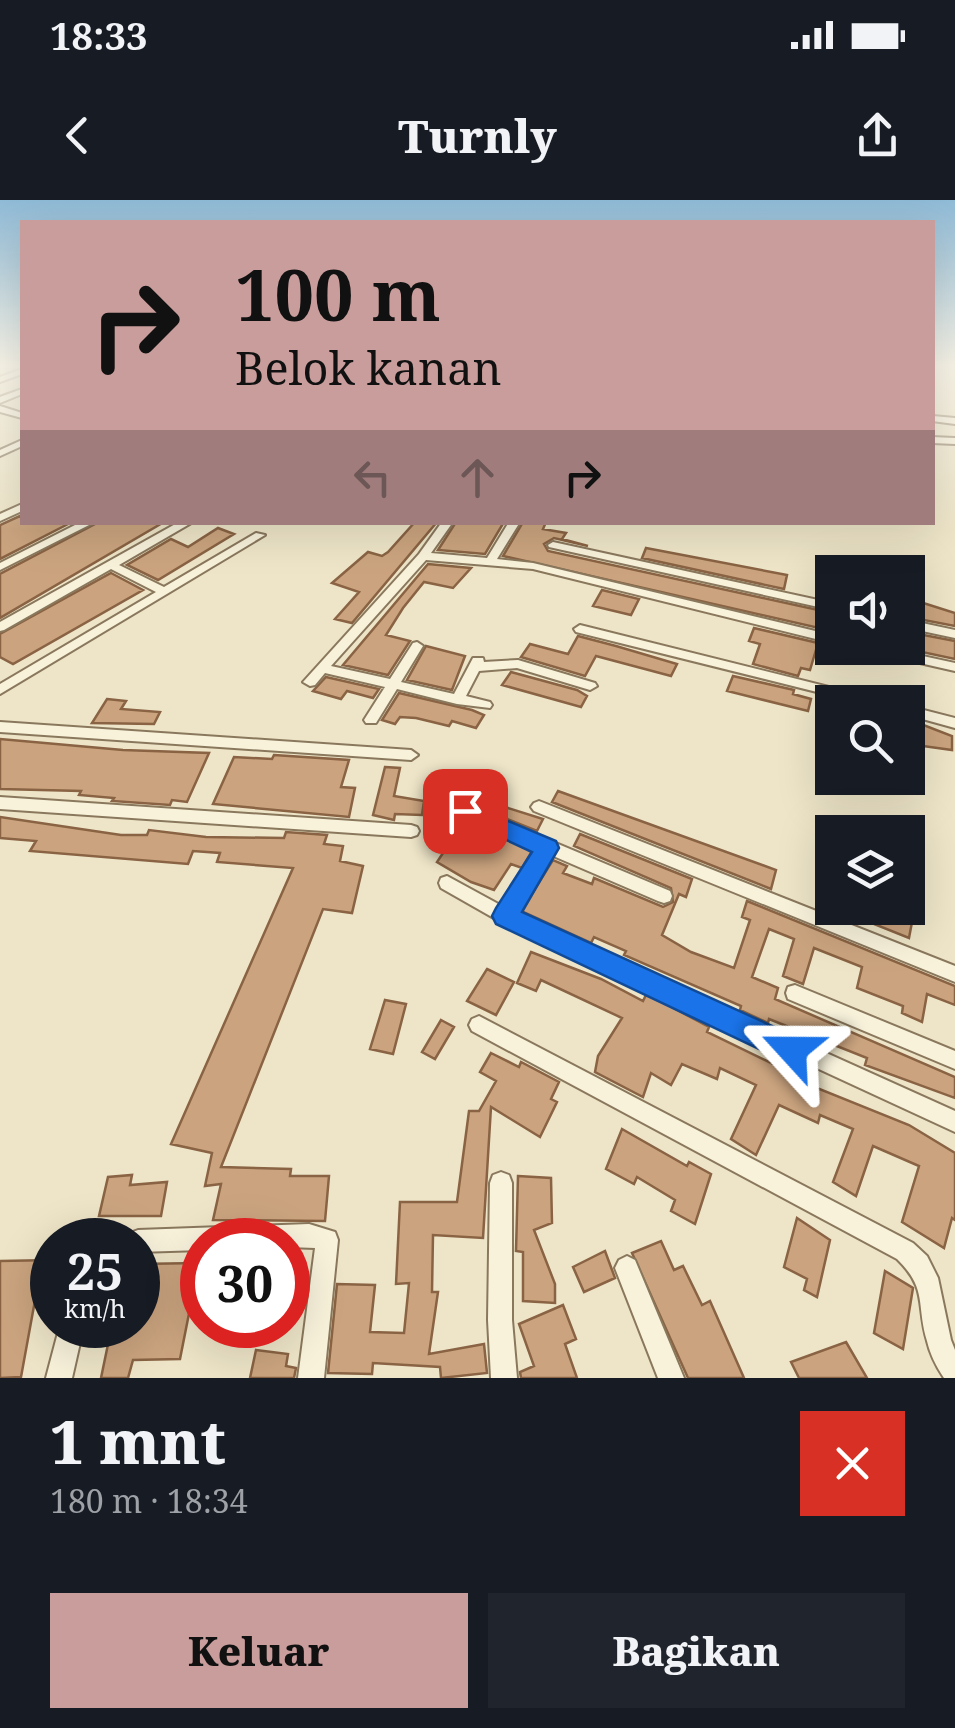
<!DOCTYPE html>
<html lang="id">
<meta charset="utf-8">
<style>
body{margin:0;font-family:"Noto Serif",serif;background:#20242c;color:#f1f3f6;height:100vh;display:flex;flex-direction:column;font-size:38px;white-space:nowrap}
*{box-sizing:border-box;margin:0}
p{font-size:32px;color:#9ea1a6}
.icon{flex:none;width:55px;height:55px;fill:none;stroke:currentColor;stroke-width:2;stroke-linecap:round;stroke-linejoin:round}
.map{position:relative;height:1178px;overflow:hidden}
.details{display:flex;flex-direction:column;background:#171b24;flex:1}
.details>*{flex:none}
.guide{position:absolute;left:20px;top:20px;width:915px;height:305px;border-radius:0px;box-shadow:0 10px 40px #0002;background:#c99d9c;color:#111;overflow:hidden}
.controls{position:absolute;left:815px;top:355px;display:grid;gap:20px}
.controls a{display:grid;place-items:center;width:110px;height:110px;border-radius:0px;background:#171b24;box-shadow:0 10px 40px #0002;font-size:50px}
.speed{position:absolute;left:30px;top:1018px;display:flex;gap:20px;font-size:50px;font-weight:700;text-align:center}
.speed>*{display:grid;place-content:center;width:130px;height:130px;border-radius:50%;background:#171b24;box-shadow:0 10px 40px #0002;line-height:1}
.speed small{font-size:25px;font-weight:400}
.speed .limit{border:15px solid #d22;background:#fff;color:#111}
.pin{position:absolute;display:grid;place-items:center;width:85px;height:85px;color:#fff;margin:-42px;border-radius:20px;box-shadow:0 5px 15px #0006}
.me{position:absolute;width:110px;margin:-55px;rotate:294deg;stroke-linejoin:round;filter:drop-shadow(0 0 8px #0008)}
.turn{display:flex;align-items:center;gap:35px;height:210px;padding:0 50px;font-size:45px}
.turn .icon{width:130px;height:130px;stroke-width:2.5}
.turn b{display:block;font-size:70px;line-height:85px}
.lanes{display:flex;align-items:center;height:95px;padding:0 50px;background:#0003;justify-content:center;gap:50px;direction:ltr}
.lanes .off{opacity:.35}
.round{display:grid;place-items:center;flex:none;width:105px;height:105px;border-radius:0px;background:#20242c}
.head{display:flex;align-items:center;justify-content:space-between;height:170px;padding:0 50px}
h1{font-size:60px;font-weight:800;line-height:75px}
.button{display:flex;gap:20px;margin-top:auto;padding:20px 50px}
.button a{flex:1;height:115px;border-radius:0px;background:#c99d9c;color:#111;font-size:40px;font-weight:800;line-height:115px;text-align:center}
.button a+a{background:#20242c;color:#f1f3f6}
.status{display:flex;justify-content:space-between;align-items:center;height:70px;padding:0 50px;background:#171b24;direction:ltr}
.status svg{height:28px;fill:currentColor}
header{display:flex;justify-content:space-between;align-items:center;height:130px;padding:0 50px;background:#171b24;font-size:45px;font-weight:800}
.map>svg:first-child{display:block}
.building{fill:#cba47f;stroke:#896343;stroke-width:2.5}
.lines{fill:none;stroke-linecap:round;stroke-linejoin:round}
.street-casing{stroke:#8a785d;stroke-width:4}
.street{fill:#f8f2db;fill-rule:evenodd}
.route{fill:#1a73e8;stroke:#114b97;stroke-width:2.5}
</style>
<div class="status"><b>18:33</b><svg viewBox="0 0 49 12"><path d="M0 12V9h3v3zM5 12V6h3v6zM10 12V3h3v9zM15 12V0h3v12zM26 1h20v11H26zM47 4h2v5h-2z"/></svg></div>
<header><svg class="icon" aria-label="back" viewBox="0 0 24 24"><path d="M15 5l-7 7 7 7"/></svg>Turnly<svg class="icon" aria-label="share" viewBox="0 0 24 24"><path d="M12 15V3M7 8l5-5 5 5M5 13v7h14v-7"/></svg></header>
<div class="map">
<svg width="955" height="1178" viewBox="0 0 955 1178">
<rect width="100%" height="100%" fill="#eee5c8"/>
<path class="building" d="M22,315V322H72L0,359V325Z
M99,322H164L0,418V374Z
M415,322H437L352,423L335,419L359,392L332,383L368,352L382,356L388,352Z
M456,322H504L485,354L438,350Z
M523,322H546L543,329L566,333L562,339L588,346L554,338L544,344L548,351L832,413V431L503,356Z
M218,328L234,334L158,380L127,365L171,339L188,347Z
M646,348L787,375L784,389L642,358Z
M428,364L471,368L453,388L424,382L403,408L386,435L410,441L388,475L343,465Z
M111,373L143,390L13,464L0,457V434Z
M602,390L639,399L631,415L593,406Z
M917,401L955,413V426L908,417V406L917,408Z
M754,428L818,443L810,470L801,468L798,476L753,464L760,444L749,441Z
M908,432L955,441V459L908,449Z
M578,436L616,446L677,464L671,476L596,456L585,476L521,457L530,444L568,454Z
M426,446L465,456L452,490L407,480Z
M511,472L577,490L587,496L581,507L502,485Z
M733,476L794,490L793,494L811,499L808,511L727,491Z
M326,477L379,489L373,498L347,491L341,499L313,491Z
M399,493L472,510L484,515L476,528L452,521L449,526L416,518L400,517L395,524L382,520Z
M107,499L126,501L121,509L160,512L154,524L92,523Z
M908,519L952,536V550L908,544Z
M0,539L123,550L209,553L187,602L172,600L170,605L112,601L114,598L79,595L81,591L0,589Z
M274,555L349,560L341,587L355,588L349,617L213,604L234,557L272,559Z
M385,567L400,568L394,596L424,601L422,615L395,614L394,620L373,615Z
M558,591L776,670L771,689L552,602Z
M505,607L543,619L537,631L500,616Z
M0,617L121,635H147L149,630L206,637L284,638L286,632L327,635L324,644L343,646L340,661L363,666L352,713L323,709L221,967L291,969L290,976H329L325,1021L213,1020L221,984L205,986L212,953L171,944L293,668L217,662L220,653L193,651L188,664L30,651L36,641L0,638Z
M450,621L491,632L532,651L522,668L511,664L494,690L471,682L437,662L449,644L436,639Z
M580,634L692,679L686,697L679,694L662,735L691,752L734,768L750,720L742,717L747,701L955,786V805L927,794L922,822L902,813L903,806L857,788L862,767L814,748L803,784L783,776L794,739L769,729L752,777L778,788L775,799L955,877V898L865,865L867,858L769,819L768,823L740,810L741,806L624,755L626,751L594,737L591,743L521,711L553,660L567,666L563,673L592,684L594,678L663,707L673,702L671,688L574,646Z
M867,708L912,722L909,738L864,720Z
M531,752L601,779L643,801L646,795L664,803L709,827L707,832L798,876L797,880L909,925L955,953V1020L952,1018L944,1048L902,1022L919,966L873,946L856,996L833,982L853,929L820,915L818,923L779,905L756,955L731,939L756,885L720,868L717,879L682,864L671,885L651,873L643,897L595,872L598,856L622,818L541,780L536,791L517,783Z
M487,769L514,782L496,815L467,801Z
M385,800L406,804L393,854L370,849Z
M441,820L454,827L435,859L422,852Z
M491,853L519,867L521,862L559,882L551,899L557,902L540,937L491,907L483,1038L433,1035L432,1092H438L429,1154L484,1144L487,1173L441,1178L440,1167L373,1163L372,1174L328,1173L337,1084L375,1085L370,1132L404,1133L409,1083L396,1084L400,1002H457L469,911H479L496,881L480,872Z
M622,929L687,966L689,962L711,974L695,1024L671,1011L675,1000L637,977L634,984L606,969Z
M132,975L130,985L167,982L161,1016H99L108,977Z
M518,976L551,978L552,1023L534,1030L555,1084V1103L523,1101V1052L516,1051Z
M797,1018L830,1040L817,1097L804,1090L807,1079L784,1067Z
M661,1041L674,1070L683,1066L702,1105L710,1101L744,1178H688L632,1053Z
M605,1051L615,1078L584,1092L573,1067Z
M52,1060L50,1084H38L21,1177L0,1178V1061Z
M199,1063L180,1159L133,1160L128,1178H101L112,1125H138V1064Z
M885,1071L913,1088L903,1149L874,1133Z
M288,1078L307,1079L303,1108L288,1107Z
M563,1105L576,1139L565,1144L577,1178H521L520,1172L534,1166L519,1124Z
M846,1142L867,1178H799L791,1162Z
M256,1150L288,1154L286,1166L296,1168L294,1178H250Z"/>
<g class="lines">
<g class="street-casing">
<path id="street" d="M22,169V174L0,182V177Z
M22,189V194L0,203V197Z
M0,206L22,213V218L0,212Z
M933,216L955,218V224L932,221Z
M932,237L955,238V244L932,243Z
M22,240V246L0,256V250Z
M22,304V311L0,321V314Z
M81,322H95L0,370V363Z
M179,322H193L119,365L164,387L256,333L265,335L0,494V484L156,392L111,369L4,430L0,431V422Z
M442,322H453L431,353L487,358L509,322H520L497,359L533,363L832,435V443L533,369L426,360L331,466L390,479L413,443L417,442L423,446L401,482L454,494L473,458H483L484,462L518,460L595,483L597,486L590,490L517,468L479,471L466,496L490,502L492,505L490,508L457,504L397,489L376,523H366L364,520L385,487L325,473L315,485L310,486L303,482L419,354Z
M553,342L832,403V410L549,347L548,345Z
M908,420L955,430V438L908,428Z
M580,425L873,498L880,502H857L576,432L574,429Z
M865,448H886L955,463V471L867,451Z
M908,506L955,518V528L908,515Z
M0,522L411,550L418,555L411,560L0,532Z
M0,597L411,625L417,627L419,631L417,635L411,637L0,609Z
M539,601L955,766V782L534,611L531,607L534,603Z
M465,605L670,691L672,696L670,701L664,703L658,701L551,655L516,713L955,911V932L499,721L441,688L439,683L441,678L447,676L502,706L538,649L460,615L457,611L460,607Z
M795,785L955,851V869L788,799L786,793L788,787Z
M479,816L913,1043L927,1056L938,1078L951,1140L955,1150V1178H944C936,1166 930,1154 927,1141C916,1105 928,1089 897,1059L472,831L469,825L472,819Z
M501,972L509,975L512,983V1120L517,1178H491L488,1120L490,983L493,975Z
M309,1024L335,1032L338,1040L324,1178H298L315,1048L288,1047V1040H202V1050L138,1052V1040H127L130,1033L138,1030Z
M627,1056L635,1060L684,1178H658L615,1068L619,1060Z
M60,1125H84L72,1178H46Z"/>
</g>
<use href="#street" class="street"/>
</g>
<linearGradient id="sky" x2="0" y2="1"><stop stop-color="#8fbad6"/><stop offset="0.5" stop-color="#f7f3e6"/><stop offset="1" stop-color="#f7f3e6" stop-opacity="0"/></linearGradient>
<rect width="955" height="331" fill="url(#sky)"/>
<path class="route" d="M465,603L556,641L559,648L522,712L803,840L807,850L803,860L792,864L782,860L496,724L492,716L496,708L532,652L457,617L454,611Z"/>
</svg>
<div class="controls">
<a><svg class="icon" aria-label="sound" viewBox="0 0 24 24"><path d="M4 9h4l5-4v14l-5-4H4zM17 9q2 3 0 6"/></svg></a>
<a><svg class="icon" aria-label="search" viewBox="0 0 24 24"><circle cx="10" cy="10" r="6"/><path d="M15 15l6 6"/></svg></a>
<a><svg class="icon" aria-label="layers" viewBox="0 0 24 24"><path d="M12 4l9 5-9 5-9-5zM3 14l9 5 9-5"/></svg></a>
</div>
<div class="speed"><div>25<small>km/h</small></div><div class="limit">30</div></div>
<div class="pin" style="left:465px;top:611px;background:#d93025"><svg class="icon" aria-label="arrive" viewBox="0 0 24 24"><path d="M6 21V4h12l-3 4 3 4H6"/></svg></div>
<svg class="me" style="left:792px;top:850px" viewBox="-20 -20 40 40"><path d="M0-17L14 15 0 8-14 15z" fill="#1a73e8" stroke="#fff" stroke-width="4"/></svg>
<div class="guide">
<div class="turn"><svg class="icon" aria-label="right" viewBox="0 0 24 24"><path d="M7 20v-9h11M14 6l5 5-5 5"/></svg><div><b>100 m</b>Belok kanan</div></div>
<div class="lanes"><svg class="icon off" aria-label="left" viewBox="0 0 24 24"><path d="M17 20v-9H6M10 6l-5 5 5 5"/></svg><svg class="icon off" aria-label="ahead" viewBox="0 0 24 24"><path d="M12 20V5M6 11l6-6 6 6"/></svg><svg class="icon" aria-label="right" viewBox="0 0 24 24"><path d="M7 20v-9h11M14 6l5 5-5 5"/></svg></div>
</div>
</div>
<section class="details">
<div class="head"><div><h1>1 mnt</h1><p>180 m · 18:34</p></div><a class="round" style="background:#d93025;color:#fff"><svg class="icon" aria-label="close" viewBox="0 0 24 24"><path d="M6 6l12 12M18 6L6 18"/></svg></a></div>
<div class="button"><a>Keluar</a><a>Bagikan</a></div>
</section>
